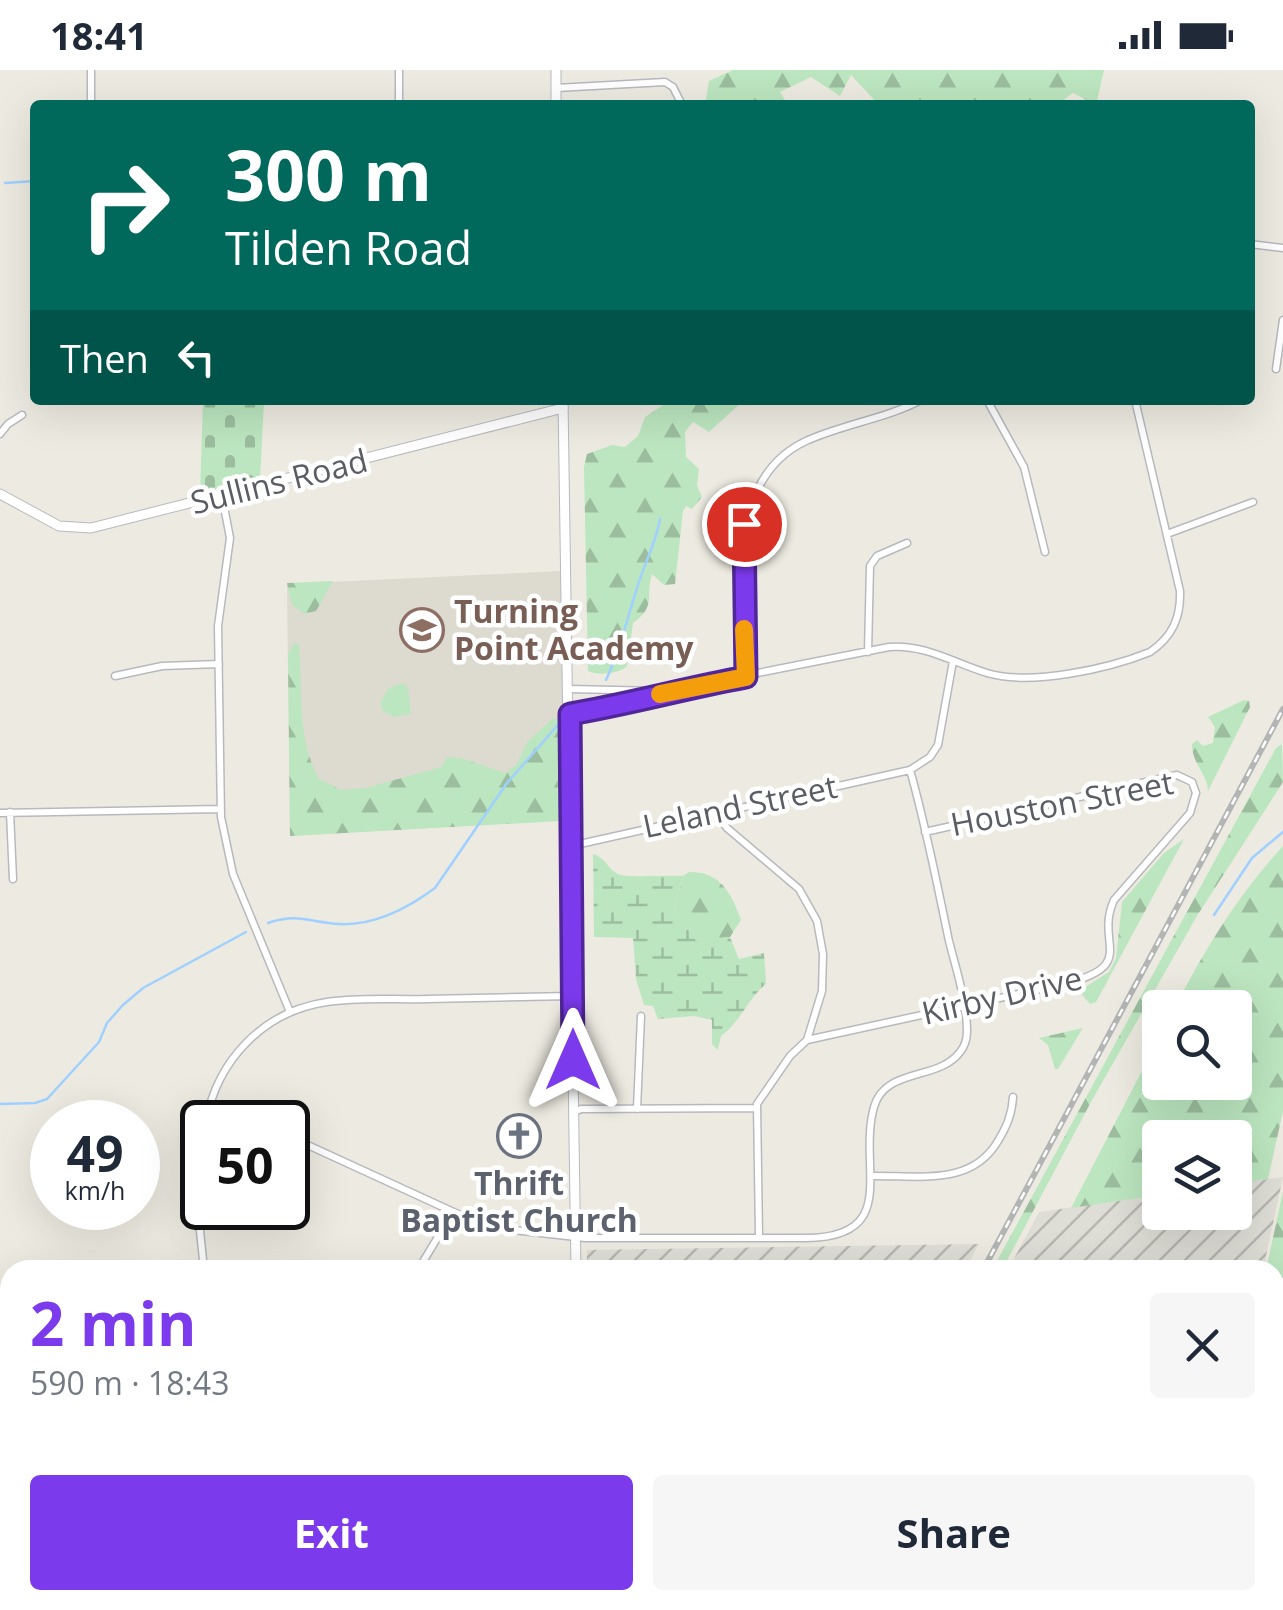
<!DOCTYPE html>
<meta charset="utf-8">
<style>
body{margin:0;font-family:"Open Sans",sans-serif;background:#f6f6f7;color:#1f2937;height:100vh;display:flex;flex-direction:column;font-size:38px;white-space:nowrap}
*{box-sizing:border-box;margin:0}
p{font-size:32px;color:#747a83}
.icon{flex:none;width:55px;height:55px;fill:none;stroke:currentColor;stroke-width:2;stroke-linecap:round;stroke-linejoin:round}
.map{position:relative;flex:1;overflow:hidden}
.sheet{position:absolute;left:0px;top:1190px;width:1285px;height:350px;display:flex;flex-direction:column;background:#fff;border-radius:30px 30px 0 0;box-shadow:0 10px 40px #0002}
.sheet>*{flex:none}
.banner{position:absolute;left:30px;top:30px;width:1225px;height:305px;border-radius:10px;box-shadow:0 10px 40px #0002;background:#00695c;color:#fff;overflow:hidden}
.controls{position:absolute;left:1142px;top:920px;display:grid;gap:20px}
.controls a{display:grid;place-items:center;width:110px;height:110px;border-radius:10px;background:#fff;box-shadow:0 10px 40px #0002;font-size:50px}
.speed{position:absolute;left:30px;top:1030px;display:flex;gap:20px;font-size:50px;font-weight:700;text-align:center}
.speed>*{display:grid;place-content:center;width:130px;height:130px;border-radius:50%;background:#fff;box-shadow:0 10px 40px #0002;line-height:1}
.speed small{font-size:25px;font-weight:400}
.speed .limit{border:5px solid #111;border-radius:15px;background:#fff;color:#111}
.pin{position:absolute;display:grid;place-items:center;width:85px;height:85px;color:#fff;margin:-42px;border:5px solid #fff;border-radius:50%;box-shadow:0 2px 10px #0007}
.me{position:absolute;width:110px;margin:-55px;rotate:0deg;stroke-linejoin:round;filter:drop-shadow(0 0 8px #0008)}
.turn{display:flex;align-items:center;gap:35px;height:210px;padding:0 30px;font-size:45px}
.turn .icon{width:130px;height:130px;stroke-width:2.5}
.turn b{display:block;font-size:70px;line-height:85px}
.then{display:flex;align-items:center;height:95px;padding:0 30px;background:#0003;gap:20px;font-size:38px}
.round{display:grid;place-items:center;flex:none;width:105px;height:105px;border-radius:10px;background:#f6f6f7}
.overview{display:flex;align-items:center;justify-content:space-between;height:170px;padding:0 30px}
h1{font-size:60px;font-weight:700;line-height:75px;color:#7c3aed}
.cta{display:flex;gap:20px;margin-top:auto;padding:20px 30px}
.cta a{flex:1;height:115px;border-radius:10px;background:#7c3aed;color:#fff;font-size:40px;font-weight:700;line-height:115px;text-align:center}
.cta a+a{background:#f6f6f7;color:#1f2937}
.status{display:flex;justify-content:space-between;align-items:center;height:70px;padding:0 50px;background:#fff;direction:ltr}
.status svg{height:28px;fill:currentColor}
.map>svg:first-child{display:block}
.industrial{fill:url(#industrial-furrows)}
.education{fill:#dddad0}
.green{fill:#bce6bf}
.forest{fill:url(#forest-firs)}
.wetland{fill:url(#wetland-marsh)}
.cemetery{fill:url(#cemetery-stones)}
.lines{fill:none;stroke-linecap:round;stroke-linejoin:round}
.stream{stroke:#9fd0ff;stroke-width:2.5}
.minor-casing{stroke:#b7b9be;stroke-width:9}
.tertiary-casing{stroke:#b7b9be;stroke-width:11}
.secondary-casing{stroke:#b7bac1;stroke-width:11}
.minor{stroke:#fff;stroke-width:6}
.tertiary{stroke:#fff;stroke-width:9}
.secondary{stroke:#fff;stroke-width:9}
.rail-casing{stroke:#b3b4b4;stroke-width:6}
.rail{stroke:#fff;stroke-width:2.5;stroke-dasharray:8;stroke-linecap:butt}
.route-casing{stroke:#51269a;stroke-width:25}
.route{stroke:#7c3aed;stroke-width:18}
.slow{stroke:#f59e0b;stroke-width:18}
.labels{text-anchor:middle;stroke-width:9;stroke-linejoin:round;paint-order:stroke}
.street-label{font-size:32px;fill:#5a5d63;stroke:#fff}
.education-label{font-size:32px;font-weight:bold;fill:#785e54;stroke:#fff;text-anchor:start}
.worship-label{font-size:32px;font-weight:bold;fill:#5b616d;stroke:#fff}
</style>
<div class="status"><b>18:41</b><svg viewBox="0 0 49 12"><path d="M0 12V9h3v3zM5 12V6h3v6zM10 12V3h3v9zM15 12V0h3v12zM26 1h20v11H26zM47 4h2v5h-2z"/></svg></div>
<div class="map">
<svg width="1283" height="1540" viewBox="0 0 1283 1540">
<defs>
<pattern id="industrial-furrows" width="10" height="10" patternUnits="userSpaceOnUse" patternTransform="scale(2.5)"><rect width="10" height="10" fill="#deddd6"/><path d="M-1 1l2-2M0 10L10 0M9 11l2-2" fill="none" stroke="#b7b6b1"/></pattern>
<pattern id="forest-firs" width="22" height="20" patternUnits="userSpaceOnUse" patternTransform="scale(2.5)"><rect width="22" height="20" fill="#bce6bf"/><path d="M5 1l3.5 6h-7zM16 11l3.5 6h-7z" fill="#9cbe9f"/></pattern>
<pattern id="wetland-marsh" width="20" height="14" patternUnits="userSpaceOnUse" patternTransform="scale(2.5)"><rect width="20" height="14" fill="#bce6bf"/><path d="M1 5h8M5 5V1M11 12h8M15 12V8" fill="none" stroke="#9cbe9f"/></pattern>
<pattern id="cemetery-stones" width="16" height="16" patternUnits="userSpaceOnUse" patternTransform="scale(2.5)"><rect width="16" height="16" fill="#bce6bf"/><path d="M2 7V4a2 2 0 0 1 4 0v3zM10 15v-3a2 2 0 0 1 4 0v3z" fill="#9cbe9f"/></pattern>
</defs>
<rect width="100%" height="100%" fill="#edebe1"/>
<path class="industrial" d="M1283,1107L1263,1200H1008L1039,1142L1160,1125V1142H1235V1114Z
M979,1174L965,1200H587V1180Z
M1283,1315V1540H1152L1148,1530H1275V1316Z
M679,1530H790L785,1540H679Z"/>
<path class="education" d="M561,501L565,750L290,766L287,514Z"/>
<path class="green" d="M404,613L408,618L411,644L393,647L382,640L381,631L389,618Z"/>
<path class="forest" d="M733,0H1104L1096,35L1073,23L1057,35H879L851,5L840,26L811,7L780,22L788,35H705L709,11Z
M671,330H744L709,362L693,352L685,362L686,387L699,399L697,416L702,427L692,439L686,436L683,441L675,514L664,515L652,504C645,527 657,536 633,553L627,596C619,604 598,606 588,601L584,397L587,384L612,375L625,377L638,366L645,347Z
M333,511L316,541L305,544L292,535L287,513Z
M295,572L299,574C303,620 296,667 319,709L341,720L366,718L441,697L447,687L461,688L505,703L516,695L528,671L552,649H559L561,751L290,766L288,584Z
M1244,630L1249,631L1250,637L1208,721C1207,703 1192,694 1192,674L1197,670L1203,676L1213,673L1215,657L1208,647Z
M1282,674L1283,712L1197,846L1091,1032L1002,1200H992L1276,678Z
M1184,769L1096,932L1090,934L1079,921L1109,902L1116,888L1122,832L1164,783Z
M1283,776V1041L1268,1109L1235,1114V1068H1160V1125L1071,1138L1160,966V1012H1235V938L1175,937C1205,879 1238,825 1283,776Z
M689,802C720,801 732,824 741,850L730,867L696,872L674,841L683,806Z
M1083,958L1058,999H1055L1048,975L1039,968Z
M1283,1121V1375L1275,1379V1200H1266Z
M843,1530H1070L1074,1540H838Z"/>
<path class="wetland" d="M593,784C606,788 607,798 618,804C623,808 671,805 683,806L674,841L696,871L730,867L739,889L764,883L766,914C747,929 740,953 721,966L718,980L712,974V950L694,946L658,949L653,936L644,935L636,909L633,868L594,867Z"/>
<path class="cemetery" d="M203,330L264,332L260,409L200,425Z"/>
<g class="lines">
<path class="stream" d="M5,113L35,111
M606,610C620,580 627,549 637,518C644,494 656,473 660,449
M1214,845L1252,788L1283,762
M268,853C297,843 310,852 339,854C374,856 408,838 435,818L507,713L557,656
M0,1034L35,1033L47,1029L99,972L107,953L123,935L143,918L246,862
M0,1343L10,1348
M1275,1383L1283,1381
M273,1530L291,1540
M975,1540L989,1530"/>
<g class="minor-casing">
<path id="minor" d="M556,18L665,12L673,17L682,35
M91,35V0
M399,35V0
M1250,174L1283,178
M1276,299L1283,250
M987,330L1024,397L1045,482
M0,364L8,354L22,345
M222,426L230,468L218,556L221,747L233,804L290,942
M1167,464L1253,432
M868,582L870,496L877,486L907,473
M115,606L162,596L219,594
M746,607C741,531 722,410 806,371C843,354 885,349 921,330
M569,619L661,621
M569,644L634,633L667,621L889,577C925,574 954,593 987,603C1030,616 1108,599 1150,582C1172,567 1181,548 1180,521L1135,330
M10,742L13,809
M0,743L221,739
M716,743L727,758L799,819L817,851L823,884L822,921L807,970L790,986L757,1034L759,1167
M571,776L910,700L930,687L938,675L953,591
M807,970L1064,914C1140,895 1094,874 1114,830L1190,743L1196,723L1192,712L1177,705L925,762
M637,1039L641,946
M574,1042L581,1039L757,1038
M206,1050L237,1052
M206,1052C217,990 264,941 327,932C360,927 394,930 427,929C475,928 524,927 572,926
M288,1066L458,1144L513,1160L585,1168H806C902,1167 857,1097 874,1037C885,997 939,1011 960,982C965,976 967,968 967,961C967,932 956,899 949,871C937,814 926,756 910,700
M202,1074L198,1141L204,1200
M871,1106C918,1105 971,1117 998,1071C1007,1056 1012,1044 1013,1027
M418,1200L453,1142"/>
</g>
<g class="tertiary-casing">
<path id="tertiary" d="M0,424L59,456L91,458L563,338"/>
</g>
<g class="secondary-casing">
<path id="secondary" d="M556,0V35
M563,330L576,1200
M584,1530L585,1540"/>
</g>
<use href="#minor" class="minor"/>
<use href="#tertiary" class="tertiary"/>
<use href="#secondary" class="secondary"/>
<g class="rail-casing">
<path id="rail" d="M983,1200L1283,639
M800,1540L805,1530"/>
</g>
<use href="#rail" class="rail"/>
</g>
<g class="lines">
<g class="route-casing">
<path id="route" d="M573,990L570,644C629,634 686,618 746,607L744,454"/>
</g>
<use href="#route" class="route"/>
<path class="slow" d="M660,624L746,607L744,559"/>
</g>
<defs>
<g id="school-ring" transform="scale(2.25)"><circle r="9.5" fill="#fff" stroke="#8d6e63" stroke-width="1.5"/><path d="M0-5L7-2L0 1L-7-2ZM-4 1L0 2.5L4 1V4Q0 6-4 4Z" fill="#8d6e63"/></g>
<g id="church-ring" transform="scale(2.25)"><circle r="9.5" fill="#fff" stroke="#6b7280" stroke-width="1.5"/><path d="M-1.2-6h2.4v3.5h3.3v2.4h-3.3V6h-2.4V-.1h-3.3v-2.4h3.3Z" fill="#6b7280"/></g>
</defs>
<g fill-rule="evenodd">
<use href="#school-ring" x="422" y="560"/>
<use href="#church-ring" x="519" y="1066"/>
</g>
<g class="labels">
<g class="street-label">
<text transform="translate(279 412) rotate(-14)" y="11">Sullins Road</text>
<text transform="translate(1062 734) rotate(-11)" y="11">Houston Street</text>
<text transform="translate(740 737) rotate(-12)" y="11">Leland Street</text>
<text transform="translate(1002 926) rotate(-13)" y="11">Kirby Drive</text>
</g>
<g class="education-label">
<text x="454" y="553">Turning<tspan x="454" dy="37">Point Academy</tspan></text>
</g>
<g class="worship-label">
<text x="519" y="1125">Thrift<tspan x="519" dy="37">Baptist Church</tspan></text>
</g>
</g>
</svg>
<div class="controls">
<a><svg class="icon" aria-label="search" viewBox="0 0 24 24"><circle cx="10" cy="10" r="6"/><path d="M15 15l6 6"/></svg></a>
<a><svg class="icon" aria-label="layers" viewBox="0 0 24 24"><path d="M12 4l9 5-9 5-9-5zM3 14l9 5 9-5"/></svg></a>
</div>
<div class="speed"><div>49<small>km/h</small></div><div class="limit">50</div></div>
<div class="pin" style="left:744px;top:454px;background:#d93025"><svg class="icon" aria-label="arrive" viewBox="0 0 24 24"><path d="M6 21V4h12l-3 4 3 4H6"/></svg></div>
<svg class="me" style="left:573px;top:990px" viewBox="-20 -20 40 40"><path d="M0-17L14 15 0 8-14 15z" fill="#7c3aed" stroke="#fff" stroke-width="4"/></svg>
<div class="banner">
<div class="turn"><svg class="icon" aria-label="right" viewBox="0 0 24 24"><path d="M7 20v-9h11M14 6l5 5-5 5"/></svg><div><b>300 m</b>Tilden Road</div></div>
<div class="then">Then<svg class="icon" aria-label="left" viewBox="0 0 24 24"><path d="M17 20v-9H6M10 6l-5 5 5 5"/></svg></div>
</div>
<section class="sheet">
<div class="overview"><div><h1>2 min</h1><p>590 m · 18:43</p></div><a class="round"><svg class="icon" aria-label="close" viewBox="0 0 24 24"><path d="M6 6l12 12M18 6L6 18"/></svg></a></div>
<div class="cta"><a>Exit</a><a>Share</a></div>
</section>
</div>
